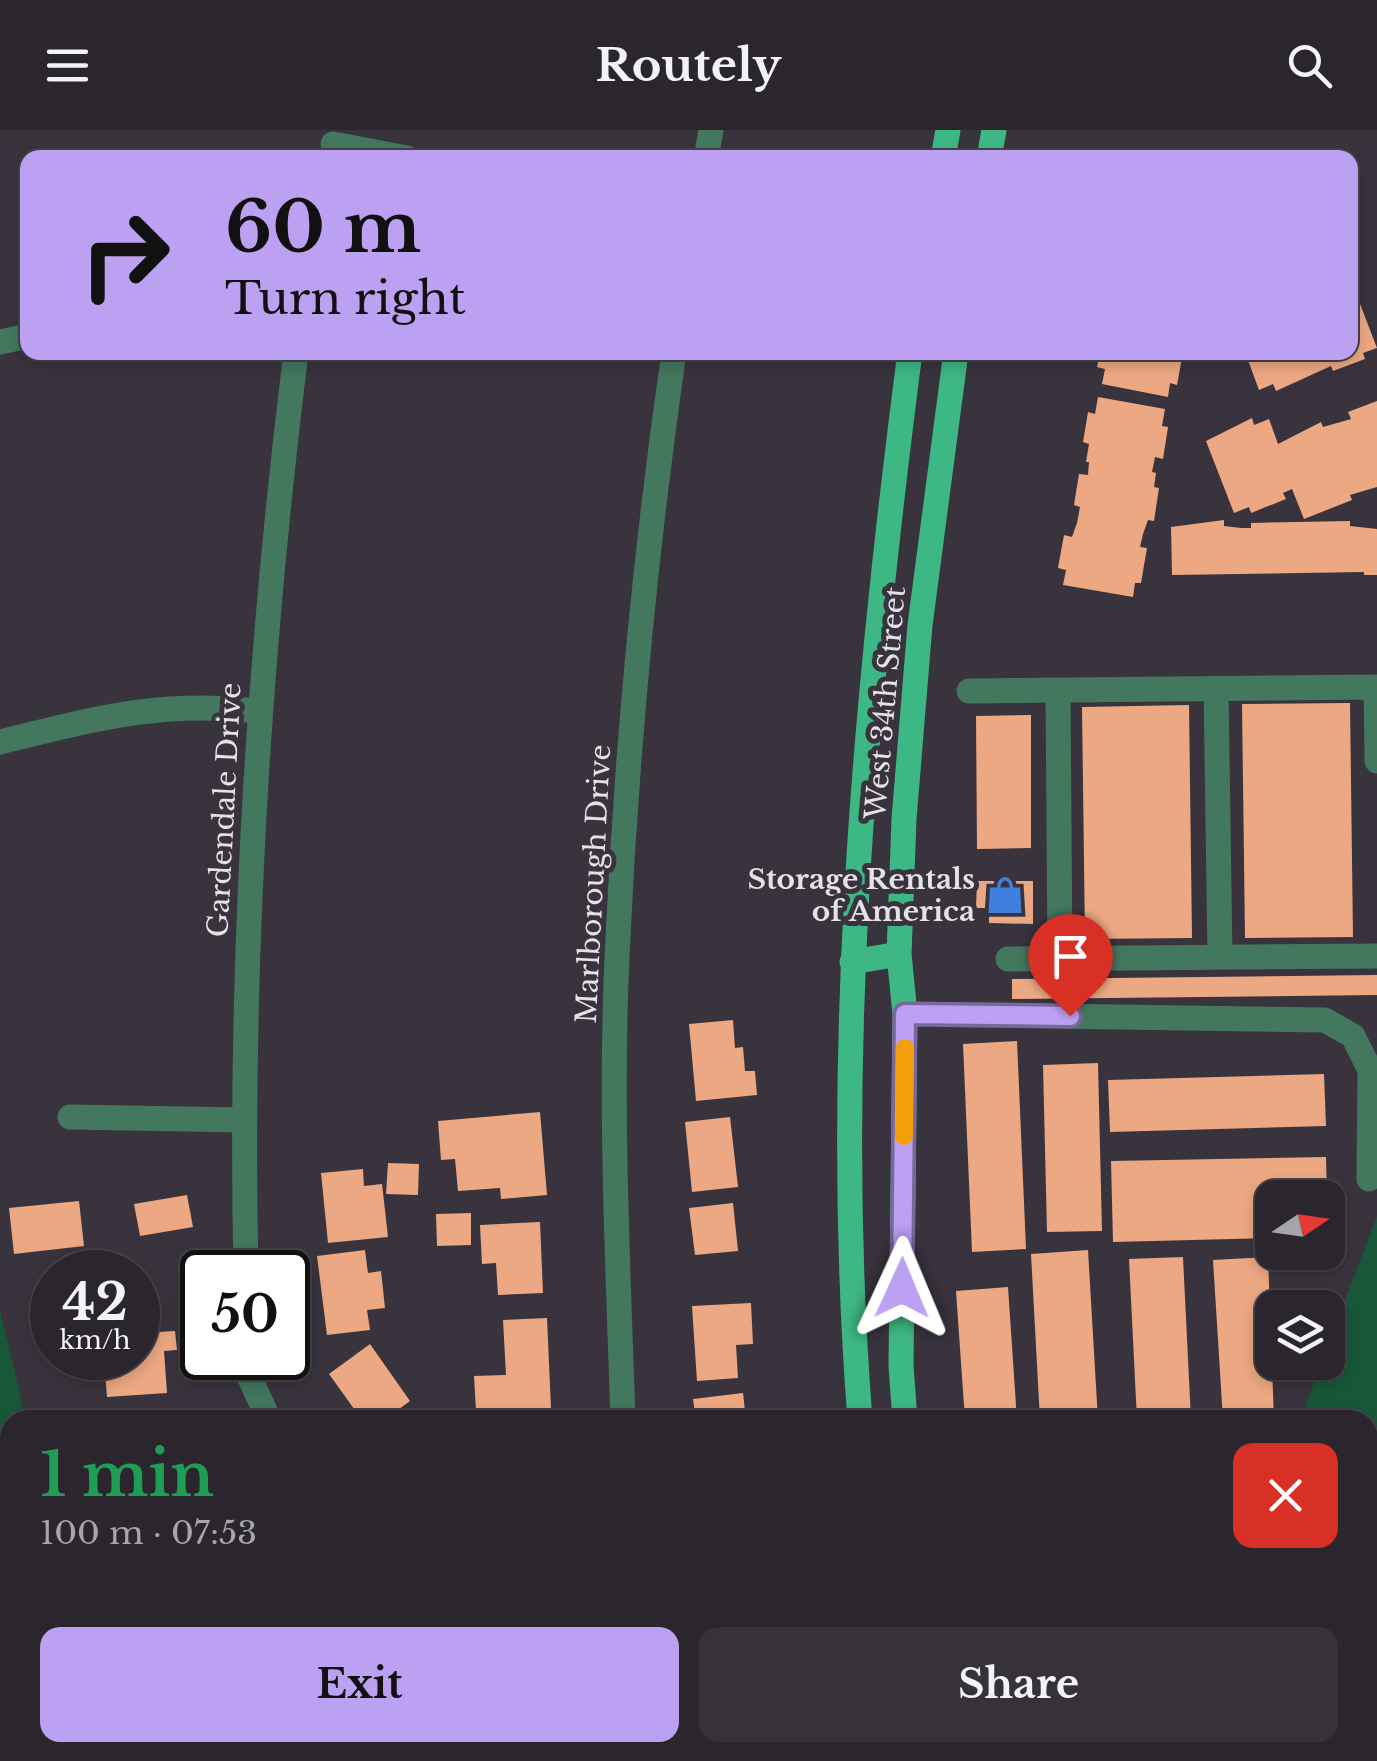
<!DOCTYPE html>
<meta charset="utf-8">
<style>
body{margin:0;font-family:"Libre Baskerville",serif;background:#37323a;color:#f1f3f6;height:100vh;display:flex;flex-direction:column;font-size:38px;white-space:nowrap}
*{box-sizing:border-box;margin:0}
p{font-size:32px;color:#a6a5aa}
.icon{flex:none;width:55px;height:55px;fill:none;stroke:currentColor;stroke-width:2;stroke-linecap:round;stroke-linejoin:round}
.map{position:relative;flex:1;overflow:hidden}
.panel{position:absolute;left:0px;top:1280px;width:1378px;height:352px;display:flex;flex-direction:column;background:#2b262e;border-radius:30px 30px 0 0;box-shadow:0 5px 15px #0003,0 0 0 2px #47434a}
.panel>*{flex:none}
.top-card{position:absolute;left:20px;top:20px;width:1338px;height:210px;border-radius:20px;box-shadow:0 5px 15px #0003,0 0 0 2px #47434a;background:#bca0f2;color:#111;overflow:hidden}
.needle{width:65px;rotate:77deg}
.controls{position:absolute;left:1255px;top:1050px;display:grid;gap:20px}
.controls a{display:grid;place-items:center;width:90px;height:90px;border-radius:20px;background:#2b262e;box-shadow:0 5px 15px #0003,0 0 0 2px #47434a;font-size:50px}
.speed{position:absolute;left:30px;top:1120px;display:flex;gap:20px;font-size:50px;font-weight:700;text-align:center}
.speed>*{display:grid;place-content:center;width:130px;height:130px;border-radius:50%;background:#2b262e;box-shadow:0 5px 15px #0003,0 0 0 2px #47434a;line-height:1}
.speed small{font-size:25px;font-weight:400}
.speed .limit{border:5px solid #111;border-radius:15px;background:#fff;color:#111}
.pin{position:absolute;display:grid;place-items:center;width:85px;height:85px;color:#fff;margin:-102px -42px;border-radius:50% 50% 50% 0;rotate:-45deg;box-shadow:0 0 10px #0007}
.pin .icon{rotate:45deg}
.me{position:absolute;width:110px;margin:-55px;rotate:1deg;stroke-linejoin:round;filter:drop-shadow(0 0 8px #0008)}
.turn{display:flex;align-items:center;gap:35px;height:210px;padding:0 40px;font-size:45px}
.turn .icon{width:130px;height:130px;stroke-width:2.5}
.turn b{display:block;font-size:70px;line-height:85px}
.round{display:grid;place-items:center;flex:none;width:105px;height:105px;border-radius:20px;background:#37323a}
.overview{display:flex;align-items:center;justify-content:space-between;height:170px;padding:0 40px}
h1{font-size:60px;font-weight:800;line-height:75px;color:#1e9e55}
.action{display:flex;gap:20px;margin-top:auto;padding:20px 40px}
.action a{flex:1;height:115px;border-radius:20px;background:#bca0f2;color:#111;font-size:40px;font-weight:800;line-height:115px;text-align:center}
.action a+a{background:#37323a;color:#f1f3f6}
header{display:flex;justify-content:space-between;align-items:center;height:130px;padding:0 40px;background:#2b262e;font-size:45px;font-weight:800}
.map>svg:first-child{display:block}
.green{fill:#185838}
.building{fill:#eca882}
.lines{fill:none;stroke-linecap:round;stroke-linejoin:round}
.minor{stroke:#43775e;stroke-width:25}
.major{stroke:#3db783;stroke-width:25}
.route-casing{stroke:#7a689d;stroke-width:25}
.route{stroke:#bca0f2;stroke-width:18}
.slow{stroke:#f59e0b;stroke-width:18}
.labels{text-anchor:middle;stroke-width:10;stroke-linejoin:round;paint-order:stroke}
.street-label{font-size:28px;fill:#e5e1e8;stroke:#39333e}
.poi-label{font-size:28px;font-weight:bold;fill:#e5e1e8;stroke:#39333e;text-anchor:end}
</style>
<header><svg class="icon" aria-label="menu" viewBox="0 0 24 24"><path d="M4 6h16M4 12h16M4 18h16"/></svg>Routely<svg class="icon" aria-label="search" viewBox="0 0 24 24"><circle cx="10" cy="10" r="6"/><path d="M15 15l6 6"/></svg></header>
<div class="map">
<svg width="1377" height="1631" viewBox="0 0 1377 1631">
<rect width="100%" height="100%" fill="#39333e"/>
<path class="green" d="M1377,1086V1631H1264L1262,1623L1368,1622V1290H1301L1321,1233L1328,1232V1216Z
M0,1180L26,1290H10V1622L103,1623L105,1631H0Z"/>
<path class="building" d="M1350,148L1377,218L1363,223L1365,229L1333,241L1331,236L1276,261L1273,254L1259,260L1245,222H1350Z
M1100,222H1183L1177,255L1170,253L1168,267L1102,254L1105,239L1097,237Z
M1098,267L1165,279L1162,296L1168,297L1163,329L1155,327L1152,342L1156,343L1154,357L1159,358L1154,391L1148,390L1143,404L1140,417L1147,418L1141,453H1135L1133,467L1063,455L1066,440L1058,438L1064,405L1072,407L1077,393L1080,377L1074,375L1079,344L1088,345L1089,332H1086L1089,314L1083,312L1088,282L1095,284Z
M1377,271V357L1350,365L1352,370L1304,389L1292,359L1283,363L1286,369L1251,383L1249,377L1234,383L1206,311L1252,288L1254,295L1269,289L1278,314L1321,292L1323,297L1351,289L1348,282Z
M1224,390V396L1241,398H1251V393L1350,391V396L1377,399V445H1364V442L1172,445L1171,397Z
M1350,573L1353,807L1245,808L1242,574Z
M1189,575L1192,808L1085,809L1082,577Z
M1031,585V718L977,719L976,586Z
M977,751H1033V794L989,793V778H976Z
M1377,845V865L1012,869V849Z
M733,890L735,918L743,917L745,941H755L757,965L696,971L689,894Z
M1017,911L1026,1119L972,1122L963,914Z
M1098,933L1102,1101L1047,1102L1043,935Z
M1324,944L1326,996L1110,1002L1108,950Z
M540,982L547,1065L501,1069L500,1058L458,1061L455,1029L441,1030L438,991Z
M730,987L738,1057L692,1062L685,992Z
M1326,1027L1327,1068H1272V1108L1113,1112L1111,1031Z
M388,1033L419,1034L418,1065L386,1064Z
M363,1039L364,1056L382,1054L388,1107L328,1113L321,1043Z
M187,1065L193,1097L140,1106L134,1074Z
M79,1071L84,1116L14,1124L9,1078Z
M733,1073L738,1121L695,1125L689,1078Z
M471,1083V1115L437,1116L436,1084Z
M540,1092L543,1163L498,1165L496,1133L482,1134L480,1095Z
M365,1120L368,1143L381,1141L385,1178L367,1180L370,1200L327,1205L317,1126Z
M1088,1120L1098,1290H1040L1031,1124Z
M1183,1127L1191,1290H1137L1129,1129Z
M1268,1127L1274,1290H1223L1213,1130Z
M1008,1157L1017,1290H965L956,1161Z
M751,1173L753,1214L736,1215L738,1248L697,1251L692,1176Z
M547,1188L551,1278L476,1281L474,1246L506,1245L503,1190Z
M175,1201L177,1220L164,1221L167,1263L107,1267L104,1228H138L144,1223L142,1203Z
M370,1214L410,1271L384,1290H362L329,1244Z
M743,1263L746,1290H696L693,1269Z
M175,1622H206L208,1631H177Z
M452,1622H493L495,1631H423Z
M534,1622H591L594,1631H536Z
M997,1622H1077V1624L1046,1631H999Z
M1143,1622H1246L1247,1631H1145Z"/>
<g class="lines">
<path class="minor" d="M333,14L407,28
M706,28L711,0
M0,212L28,206
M1376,557L1377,631
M1216,559L1220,827
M969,561L1377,557
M1058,561L1060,829
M0,612C95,589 159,570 258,581
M1008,829L1377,826
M905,884L1325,890L1353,906L1370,940L1369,1049
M70,987L243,990
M246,1142C239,834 258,529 296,222
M248,1228L249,1246L269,1290
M623,1290C618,1136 610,981 617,827C626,624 645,423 674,222
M0,1539L10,1582
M19,1622L21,1631
M663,1622L664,1631"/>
<path class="major" d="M943,28L948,0
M989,28L994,0
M852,832L899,824
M860,1290C832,933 864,576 910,222
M905,1290L901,1236L905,884L899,824L904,689L920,495L956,222
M885,1622L886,1631
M933,1622L934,1631"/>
</g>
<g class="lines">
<g class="route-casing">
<path id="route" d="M902,1158L905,884L1070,886"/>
</g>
<use href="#route" class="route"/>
<path class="slow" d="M904,1006L905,918"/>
</g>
<defs>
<g id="shop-bare" transform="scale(3)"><path d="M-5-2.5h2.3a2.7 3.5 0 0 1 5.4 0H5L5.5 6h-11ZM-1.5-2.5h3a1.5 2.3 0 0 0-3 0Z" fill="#3f7fe0" stroke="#39333e" stroke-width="2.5" paint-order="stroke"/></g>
</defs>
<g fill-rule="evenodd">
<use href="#shop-bare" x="1005" y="765"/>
</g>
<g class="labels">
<g class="street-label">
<text transform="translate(885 573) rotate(-85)" y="10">West 34th Street</text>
<text transform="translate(224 680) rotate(-87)" y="10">Gardendale Drive</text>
<text transform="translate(593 754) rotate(-87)" y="10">Marlborough Drive</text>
</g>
<g class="poi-label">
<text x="975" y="759">Storage Rentals<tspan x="975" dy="32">of America</tspan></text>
</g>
</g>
</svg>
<div class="controls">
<a><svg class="needle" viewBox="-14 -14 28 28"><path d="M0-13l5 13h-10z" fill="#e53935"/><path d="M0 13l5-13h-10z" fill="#a6a5aa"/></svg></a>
<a><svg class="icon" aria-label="layers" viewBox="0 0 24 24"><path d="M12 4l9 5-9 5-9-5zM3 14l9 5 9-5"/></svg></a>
</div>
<div class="speed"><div>42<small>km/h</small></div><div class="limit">50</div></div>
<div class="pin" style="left:1070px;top:886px;background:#d93025"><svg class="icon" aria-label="arrive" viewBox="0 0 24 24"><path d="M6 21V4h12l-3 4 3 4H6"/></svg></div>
<svg class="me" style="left:902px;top:1158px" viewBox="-20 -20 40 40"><path d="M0-17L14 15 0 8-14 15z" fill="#bca0f2" stroke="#fff" stroke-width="4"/></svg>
<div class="top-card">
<div class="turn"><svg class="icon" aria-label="right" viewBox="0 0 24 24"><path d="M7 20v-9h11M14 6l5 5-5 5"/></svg><div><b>60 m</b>Turn right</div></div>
</div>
<section class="panel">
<div class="overview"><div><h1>1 min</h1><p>100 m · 07:53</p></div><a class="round" style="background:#d93025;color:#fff"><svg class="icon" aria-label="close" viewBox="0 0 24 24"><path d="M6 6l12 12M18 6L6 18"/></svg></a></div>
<div class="action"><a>Exit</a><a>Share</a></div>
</section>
</div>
